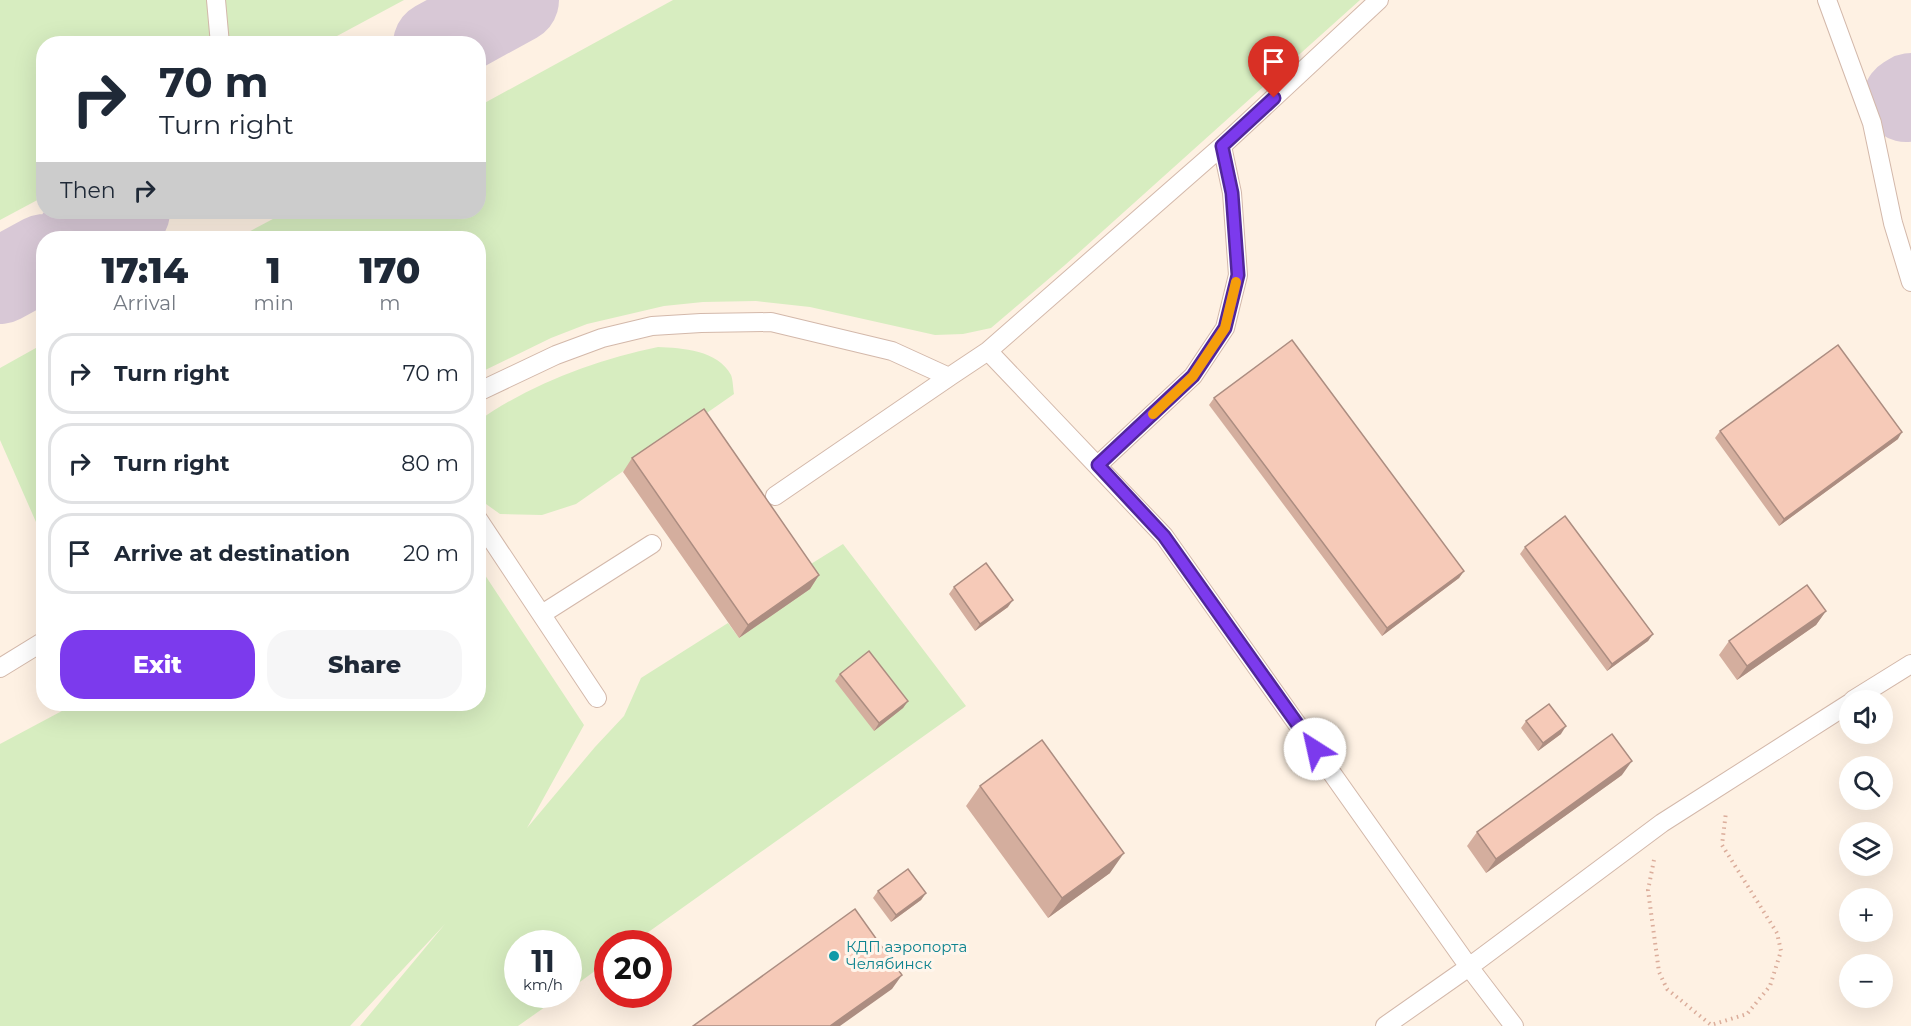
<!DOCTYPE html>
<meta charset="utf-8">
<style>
body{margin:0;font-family:Montserrat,sans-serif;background:#f6f6f7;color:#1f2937;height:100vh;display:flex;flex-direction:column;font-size:22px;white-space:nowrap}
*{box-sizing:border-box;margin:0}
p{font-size:20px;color:#747a83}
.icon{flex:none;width:33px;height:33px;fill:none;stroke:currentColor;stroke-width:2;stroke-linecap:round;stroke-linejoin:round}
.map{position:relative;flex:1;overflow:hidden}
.details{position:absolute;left:36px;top:231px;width:450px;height:480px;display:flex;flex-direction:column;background:#fff;border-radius:24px;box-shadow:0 6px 24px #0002}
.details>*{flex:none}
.banner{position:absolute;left:36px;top:36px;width:450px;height:183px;border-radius:24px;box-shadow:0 6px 24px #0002;background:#fff;color:#1f2937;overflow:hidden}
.tools{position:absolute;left:1839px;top:690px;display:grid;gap:12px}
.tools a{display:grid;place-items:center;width:54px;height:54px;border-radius:50%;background:#fff;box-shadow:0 6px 24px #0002;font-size:30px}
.speed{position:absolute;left:504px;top:930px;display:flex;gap:12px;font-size:30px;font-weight:700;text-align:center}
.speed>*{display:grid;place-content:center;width:78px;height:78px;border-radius:50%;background:#fff;box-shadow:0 6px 24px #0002;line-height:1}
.speed small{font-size:15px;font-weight:400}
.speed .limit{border:9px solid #d22;background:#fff;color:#111}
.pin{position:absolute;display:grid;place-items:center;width:51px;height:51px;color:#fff;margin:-62px -26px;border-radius:50% 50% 50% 0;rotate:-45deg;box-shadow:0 0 6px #0007}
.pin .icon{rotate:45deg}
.me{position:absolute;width:66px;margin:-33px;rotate:325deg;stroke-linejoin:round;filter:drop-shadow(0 0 4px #0008)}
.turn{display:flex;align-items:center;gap:21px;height:126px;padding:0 24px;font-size:27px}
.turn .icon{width:78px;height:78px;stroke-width:2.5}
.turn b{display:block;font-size:42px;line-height:51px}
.then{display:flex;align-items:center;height:57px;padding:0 24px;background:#0003;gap:12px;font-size:22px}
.eta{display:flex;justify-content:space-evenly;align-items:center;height:102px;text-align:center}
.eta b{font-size:36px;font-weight:800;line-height:42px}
.action{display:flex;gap:12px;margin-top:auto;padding:12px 24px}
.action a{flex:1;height:69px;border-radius:24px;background:#7c3aed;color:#fff;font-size:24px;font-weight:800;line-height:69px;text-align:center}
.action a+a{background:#f6f6f7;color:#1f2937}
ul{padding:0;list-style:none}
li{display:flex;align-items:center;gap:18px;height:81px;margin:0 12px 9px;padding:0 12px;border:3px solid #e0e1e3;border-radius:24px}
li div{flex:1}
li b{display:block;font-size:22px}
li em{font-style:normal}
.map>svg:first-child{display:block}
.green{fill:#d7edc0}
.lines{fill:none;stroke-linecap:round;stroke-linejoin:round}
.taxiway{stroke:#d8c8d6;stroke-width:86}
.service-casing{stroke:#d3b8aa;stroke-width:20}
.path{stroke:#dbad9b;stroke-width:4;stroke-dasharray:1.5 4.5;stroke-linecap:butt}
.service{stroke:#fff;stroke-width:18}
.wall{fill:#d4ae9e}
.shaded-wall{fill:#ac8d81}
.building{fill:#f6cab8;stroke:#ac8d81;stroke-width:1.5}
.route-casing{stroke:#51269a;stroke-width:15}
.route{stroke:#7c3aed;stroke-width:10}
.slow{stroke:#f59e0b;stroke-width:10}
.culture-dot{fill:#0f9aa8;stroke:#fff5eb;stroke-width:2}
.labels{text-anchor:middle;stroke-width:6;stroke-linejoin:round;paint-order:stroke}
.culture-label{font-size:15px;fill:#0d838f;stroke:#fff5eb;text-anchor:start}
</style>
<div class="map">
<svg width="1911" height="1026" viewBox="0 0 1911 1026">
<rect width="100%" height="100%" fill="#fef1e3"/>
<path class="green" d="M0,0H404L324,43L44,44L43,197L0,220Z
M673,0H1360L1065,265L991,328L963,334L935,335L810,307L756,301L703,302L664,306L587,324L551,338L479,373L478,238H237L286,212H478L479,106Z
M43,344V538L0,440V368Z
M658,347C682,348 718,350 731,375C733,380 733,388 734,394L576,504L542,515L500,514L486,504L479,490L478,421C530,384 596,360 658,347Z
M843,544L966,706L633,943L608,944L607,962L569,990L568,944H518V994L562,995L518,1026H360L445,924L350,1026H0V744L75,704H478L479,566L584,725L527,828L595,747L624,716L641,678L728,623L739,638L809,589L798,572Z"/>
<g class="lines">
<path class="taxiway" d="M436,44L516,0
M1906,99L1911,96
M78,238L127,212
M0,281L44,257"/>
<g class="service-casing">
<path id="service" d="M216,0L220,44
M1827,0L1872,123L1893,223L1911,282
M988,351L1164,536L1469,967L1514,1026
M478,392L556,355L602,338L652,326L701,323L771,322L892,351L949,377L988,351L1222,146L1379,0
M1098,465L1193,376L1225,328L1238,275L1232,193L1222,146
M775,496L949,377
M478,519L597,698
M542,614L652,544
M0,668L44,641
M1853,700L1911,664
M1385,1026L1469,967L1662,823L1850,703"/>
</g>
<path class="path" d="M1654,860L1648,890L1659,972L1667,989L1711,1025L1747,1014L1770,986L1781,951L1777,933L1722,845L1726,812"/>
<use href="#service" class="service"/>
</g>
<path class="wall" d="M1214,398L1464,571L1459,578L1382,636L1209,405Z
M1720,431L1898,439L1779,526L1715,438Z
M632,458L819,575L810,589L739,638L623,472Z
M1525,547L1653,634L1648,641L1607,671L1520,554Z
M954,587L1008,607L975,631L949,594Z
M1826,611L1816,625L1737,680L1719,655L1729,641Z
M840,674L908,701L903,708L874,731L835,681Z
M1526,721L1561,734L1538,751L1521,728Z
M1622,775L1486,873L1467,846L1477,832Z
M980,786L1110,873L1048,918L966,806Z
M878,891L926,893L921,900L891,922L873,898Z"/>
<path class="shaded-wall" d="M1902,432L1898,439L1779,526L1784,519Z
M1464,571L1459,578L1382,636L1387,628Z
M819,575L810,589L739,638L748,625Z
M1013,600L1008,607L975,631L980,624Z
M1826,611L1816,625L1737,680L1747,666Z
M1653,634L1648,641L1607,671L1612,664Z
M908,701L903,708L874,731L879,723Z
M1566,726L1561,734L1538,751L1543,743Z
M1632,761L1622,775L1486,873L1496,859Z
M1124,853L1110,873L1048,918L1062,898Z
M926,893L921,900L891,922L896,915Z
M902,975L892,989L840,1026H830Z"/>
<path class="building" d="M1292,340L1464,571L1387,628L1214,398Z
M1838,345L1902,432L1784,519L1720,431Z
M704,409L819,575L748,625L632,458Z
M1565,516L1653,634L1612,664L1525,547Z
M986,563L1013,600L980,624L954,587Z
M1807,585L1826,611L1747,666L1729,641Z
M869,651L908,701L879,723L840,674Z
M1549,704L1566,726L1543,743L1526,721Z
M1612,734L1632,761L1496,859L1477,832Z
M1042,740L1124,853L1062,898L980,786Z
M908,869L926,893L896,915L878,891Z
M855,909L902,975L830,1026H693Z"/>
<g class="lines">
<g class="route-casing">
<path id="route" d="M1274,98L1222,146L1232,193L1238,275L1225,328L1193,376L1098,465L1164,536L1315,749"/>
</g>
<use href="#route" class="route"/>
<path class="slow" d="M1153,414L1193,376L1225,328L1236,282"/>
</g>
<circle class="culture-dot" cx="834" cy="956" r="6"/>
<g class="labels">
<g class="culture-label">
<text x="846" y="952">КДП аэропорта<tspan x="846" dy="17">Челябинск</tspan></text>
</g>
</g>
</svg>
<div class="tools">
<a><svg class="icon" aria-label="sound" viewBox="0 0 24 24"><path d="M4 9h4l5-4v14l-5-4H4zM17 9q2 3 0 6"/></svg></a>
<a><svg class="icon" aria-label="search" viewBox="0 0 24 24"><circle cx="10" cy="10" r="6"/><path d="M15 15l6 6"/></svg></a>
<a><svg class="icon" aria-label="layers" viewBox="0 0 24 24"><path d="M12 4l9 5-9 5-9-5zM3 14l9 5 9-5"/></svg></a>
<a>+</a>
<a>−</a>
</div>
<div class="speed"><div>11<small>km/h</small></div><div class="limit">20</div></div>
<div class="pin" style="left:1274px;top:98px;background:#d93025"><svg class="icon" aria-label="arrive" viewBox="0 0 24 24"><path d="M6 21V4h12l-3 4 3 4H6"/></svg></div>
<svg class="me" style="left:1315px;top:749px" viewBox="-20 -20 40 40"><circle r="19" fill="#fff"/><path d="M0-13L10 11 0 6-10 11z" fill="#7c3aed"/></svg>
<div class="banner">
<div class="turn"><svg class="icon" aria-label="right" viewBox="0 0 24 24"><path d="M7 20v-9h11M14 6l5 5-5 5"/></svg><div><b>70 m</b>Turn right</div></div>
<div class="then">Then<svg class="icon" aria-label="right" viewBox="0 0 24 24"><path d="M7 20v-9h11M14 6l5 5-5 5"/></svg></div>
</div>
<section class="details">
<div class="eta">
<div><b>17:14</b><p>Arrival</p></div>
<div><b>1</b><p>min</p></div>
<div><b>170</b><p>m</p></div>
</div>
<ul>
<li><svg class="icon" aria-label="right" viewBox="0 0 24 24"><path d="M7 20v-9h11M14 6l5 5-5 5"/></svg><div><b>Turn right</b></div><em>70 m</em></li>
<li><svg class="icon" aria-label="right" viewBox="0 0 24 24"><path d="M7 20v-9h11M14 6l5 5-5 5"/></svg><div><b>Turn right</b></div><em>80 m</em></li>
<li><svg class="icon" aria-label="arrive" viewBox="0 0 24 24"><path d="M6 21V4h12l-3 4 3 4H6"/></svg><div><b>Arrive at destination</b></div><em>20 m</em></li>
</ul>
<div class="action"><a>Exit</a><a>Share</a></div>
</section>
</div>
